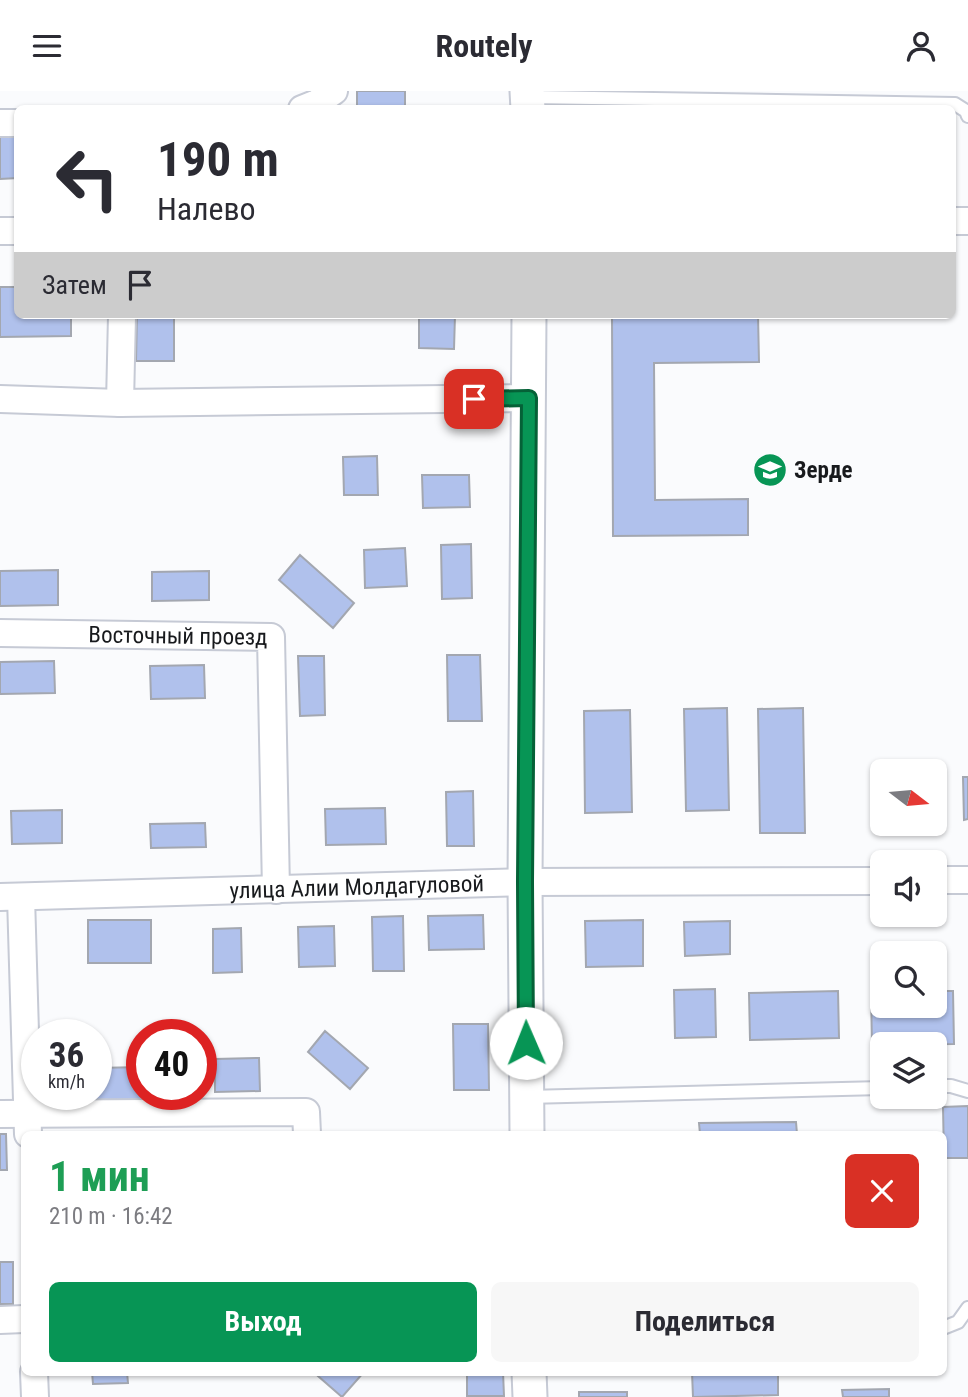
<!DOCTYPE html>
<html lang="ru">
<meta charset="utf-8">
<style>
body{margin:0;font-family:"Roboto Condensed",sans-serif;background:#f7f7f7;color:#2b2b33;height:100vh;display:flex;flex-direction:column;font-size:26px;white-space:nowrap}
*{box-sizing:border-box;margin:0}
p{font-size:23px;color:#7c7c81}
.icon{flex:none;width:38px;height:38px;fill:none;stroke:currentColor;stroke-width:2;stroke-linecap:round;stroke-linejoin:round}
.map{position:relative;flex:1;overflow:hidden}
.panel{position:absolute;left:21px;top:1040px;width:926px;height:245px;display:flex;flex-direction:column;background:#fff;border-radius:10px;box-shadow:0 2px 5px #0004}
.panel>*{flex:none}
.hud{position:absolute;left:14px;top:14px;width:942px;height:214px;border-radius:10px;box-shadow:0 2px 5px #0004;background:#fff;color:#2b2b33;overflow:hidden}
.needle{width:46px;rotate:106deg}
.controls{position:absolute;left:870px;top:668px;display:grid;gap:14px}
.controls a{display:grid;place-items:center;width:77px;height:77px;border-radius:10px;background:#fff;box-shadow:0 2px 5px #0004;font-size:35px}
.speed{position:absolute;left:21px;top:928px;display:flex;gap:14px;font-size:35px;font-weight:700;text-align:center}
.speed>*{display:grid;place-content:center;width:91px;height:91px;border-radius:50%;background:#fff;box-shadow:0 2px 5px #0004;line-height:1}
.speed small{font-size:18px;font-weight:400}
.speed .limit{border:10px solid #d22;background:#fff;color:#111}
.pin{position:absolute;display:grid;place-items:center;width:60px;height:60px;color:#fff;margin:-30px;border-radius:14px;box-shadow:0 4px 10px #0006}
.me{position:absolute;width:77px;margin:-38px;rotate:359deg;stroke-linejoin:round;filter:drop-shadow(0 0 5px #0008)}
.turn{display:flex;align-items:center;gap:24px;height:147px;padding:0 28px;font-size:32px}
.turn .icon{width:91px;height:91px;stroke-width:2.5}
.turn b{display:block;font-size:49px;line-height:60px}
.then{display:flex;align-items:center;height:66px;padding:0 28px;background:#0003;gap:14px;font-size:26px}
.round{display:grid;place-items:center;flex:none;width:74px;height:74px;border-radius:10px;background:#f7f7f7}
.overview{display:flex;align-items:center;justify-content:space-between;height:119px;padding:0 28px}
h1{font-size:42px;font-weight:700;line-height:52px;color:#1e9e55}
.primary-button{display:flex;gap:14px;margin-top:auto;padding:14px 28px}
.primary-button a{flex:1;height:80px;border-radius:10px;background:#079555;color:#fff;font-size:28px;font-weight:700;line-height:80px;text-align:center}
.primary-button a+a{background:#f7f7f7;color:#2b2b33}
header{display:flex;justify-content:space-between;align-items:center;height:91px;padding:0 28px;background:#fff;font-size:32px;font-weight:700}
.map>svg:first-child{display:block}
.building{fill:#b0c1ec;stroke:#a3a7b0;stroke-width:2}
.lines{fill:none;stroke-linecap:round;stroke-linejoin:round}
.service-casing{stroke:#c6cad5;stroke-width:16}
.minor-casing{stroke:#c6cad5;stroke-width:30}
.tertiary-casing{stroke:#c6cad5;stroke-width:37}
.service{stroke:#fff;stroke-width:12}
.minor{stroke:#fff;stroke-width:26}
.tertiary{stroke:#fff;stroke-width:33}
.route-casing{stroke:#056137;stroke-width:18}
.route{stroke:#079555;stroke-width:12}
.labels{text-anchor:middle;stroke-width:6;stroke-linejoin:round;paint-order:stroke}
.poi-label{font-size:23px;font-weight:bold;fill:#181a1d;stroke:#fafbfd;text-anchor:start}
.street-label{font-size:23px;fill:#181a1d;stroke:#fafbfd}
</style>
<header><svg class="icon" aria-label="menu" viewBox="0 0 24 24"><path d="M4 6h16M4 12h16M4 18h16"/></svg>Routely<svg class="icon" aria-label="person" viewBox="0 0 24 24"><circle cx="12" cy="8" r="4"/><path d="M4 21q1-7 8-7t8 7"/></svg></header>
<div class="map">
<svg width="968" height="1306" viewBox="0 0 968 1306">
<rect width="100%" height="100%" fill="#fafbfd"/>
<path class="building" d="M357,0H405V18H357Z
M18,41V87L0,88V42Z
M0,196H18V224H71V245L0,246Z
M137,224H455L454,258L419,257V225H174V270H136Z
M658,224H758L759,271L654,272L655,409L748,408V444L613,445L612,227H658Z
M377,365L378,404H344L343,366Z
M422,384H469L470,416L423,417Z
M471,453L472,507L442,508L441,454Z
M405,457L407,495L365,497L364,459Z
M300,464L354,512L333,537L279,489Z
M58,479V514L0,515V480Z
M209,480V509L152,510V481Z
M447,564H480L482,630H448Z
M298,565H324L325,624L300,625Z
M54,570L55,602L0,603V571Z
M204,574L205,607L151,608L150,575Z
M727,617L729,719L686,720L684,618Z
M803,617L805,742H760L758,618Z
M630,619L632,721L585,722L584,620Z
M963,686H968V728L964,729Z
M875,691H882V724H876Z
M473,700L474,755H447L446,701Z
M385,717L386,753L326,754L325,718Z
M62,719V752L12,753L11,720Z
M205,732L206,756L151,757L150,733Z
M483,824L484,858L429,859L428,825Z
M403,825L404,880H373L372,826Z
M88,829H151V872H88Z
M643,829V875L586,876L585,830Z
M730,830V863L685,865L684,831Z
M334,835L335,875L299,876L298,836Z
M241,837L242,881L213,882V838Z
M715,898L716,946L675,947L674,899Z
M838,900L839,947L750,949L749,902Z
M934,900H953L954,953L872,954L871,902L882,901V915H934Z
M453,933H488L489,999H454Z
M325,940L368,977L350,998L308,961Z
M259,967L260,1000L215,1001V968Z
M142,976V1003H148V1009L84,1010V1003H96V977Z
M968,1015V1067H944L943,1016Z
M796,1031L797,1043H700L699,1032Z
M0,1043H6L7,1079H0Z
M0,1171H13V1213H0Z
M92,1281H127L128,1292L93,1293Z
M321,1281H364L342,1306L318,1285Z
M467,1281H503L504,1305H467Z
M692,1281H778V1304L693,1306Z
M889,1298V1306H843L842,1299Z
M579,1301H627V1306H579Z"/>
<g class="lines">
<g class="service-casing">
<path id="service" d="M530,6L955,13L966,20L968,25
M934,995H951L968,1000
M527,1006L882,997
M943,1237L958,1231L968,1217"/>
</g>
<g class="minor-casing">
<g id="minor">
<path d="M302,18L317,12L334,0"/>
<path d="M0,32H18"/>
<path d="M952,130H968"/>
<path d="M0,140H18"/>
<path d="M0,308L120,312L529,307"/>
<path d="M120,312L122,224"/>
<path id="s1" d="M0,542L271,546L276,799"/>
<path d="M934,789H968"/>
<path id="s2" d="M0,806L525,791L882,790"/>
<path d="M21,806L28,1043"/>
<path d="M0,1023L306,1021L307,1043"/>
<path d="M0,1229L24,1228"/>
<path d="M34,1281L35,1306"/>
</g>
</g>
<g class="tertiary-casing">
<path id="tertiary" d="M527,0L528,18
M527,1043L525,791L529,224
M529,1281L530,1306"/>
</g>
<use href="#service" class="service"/>
<use href="#minor" class="minor"/>
<use href="#tertiary" class="tertiary"/>
</g>
<g class="lines">
<g class="route-casing">
<path id="route" d="M474,308L529,307L525,791L526,952"/>
</g>
<use href="#route" class="route"/>
</g>
<defs>
<g id="school-disc" transform="scale(1.75)"><circle r="9.5" fill="#079555" stroke="#fafbfd"/><path d="M0-5L7-2L0 1L-7-2ZM-4 1L0 2.5L4 1V4Q0 6-4 4Z" fill="#fff"/></g>
</defs>
<g fill-rule="evenodd">
<use href="#school-disc" x="770" y="379"/>
</g>
<g class="labels">
<g class="poi-label">
<text x="794" y="387">Зерде</text>
</g>
<g class="street-label">
<text dy="8" stroke="none"><textPath href="#s1" startOffset="178">Восточный проезд</textPath></text>
<text dy="8" stroke="none"><textPath href="#s2" startOffset="357">улица Алии Молдагуловой</textPath></text>
</g>
</g>
</svg>
<div class="controls">
<a><svg class="needle" viewBox="-14 -14 28 28"><path d="M0-13l5 13h-10z" fill="#e53935"/><path d="M0 13l5-13h-10z" fill="#7c7c81"/></svg></a>
<a><svg class="icon" aria-label="sound" viewBox="0 0 24 24"><path d="M4 9h4l5-4v14l-5-4H4zM17 9q2 3 0 6"/></svg></a>
<a><svg class="icon" aria-label="search" viewBox="0 0 24 24"><circle cx="10" cy="10" r="6"/><path d="M15 15l6 6"/></svg></a>
<a><svg class="icon" aria-label="layers" viewBox="0 0 24 24"><path d="M12 4l9 5-9 5-9-5zM3 14l9 5 9-5"/></svg></a>
</div>
<div class="speed"><div>36<small>km/h</small></div><div class="limit">40</div></div>
<div class="pin" style="left:474px;top:308px;background:#d93025"><svg class="icon" aria-label="arrive" viewBox="0 0 24 24"><path d="M6 21V4h12l-3 4 3 4H6"/></svg></div>
<svg class="me" style="left:526px;top:952px" viewBox="-20 -20 40 40"><circle r="19" fill="#fff"/><path d="M0-13L10 11 0 6-10 11z" fill="#079555"/></svg>
<div class="hud">
<div class="turn"><svg class="icon" aria-label="left" viewBox="0 0 24 24"><path d="M17 20v-9H6M10 6l-5 5 5 5"/></svg><div><b>190 m</b>Налево</div></div>
<div class="then">Затем<svg class="icon" aria-label="arrive" viewBox="0 0 24 24"><path d="M6 21V4h12l-3 4 3 4H6"/></svg></div>
</div>
<section class="panel">
<div class="overview"><div><h1>1 мин</h1><p>210 m · 16:42</p></div><a class="round" style="background:#d93025;color:#fff"><svg class="icon" aria-label="close" viewBox="0 0 24 24"><path d="M6 6l12 12M18 6L6 18"/></svg></a></div>
<div class="primary-button"><a>Выход</a><a>Поделиться</a></div>
</section>
</div>
